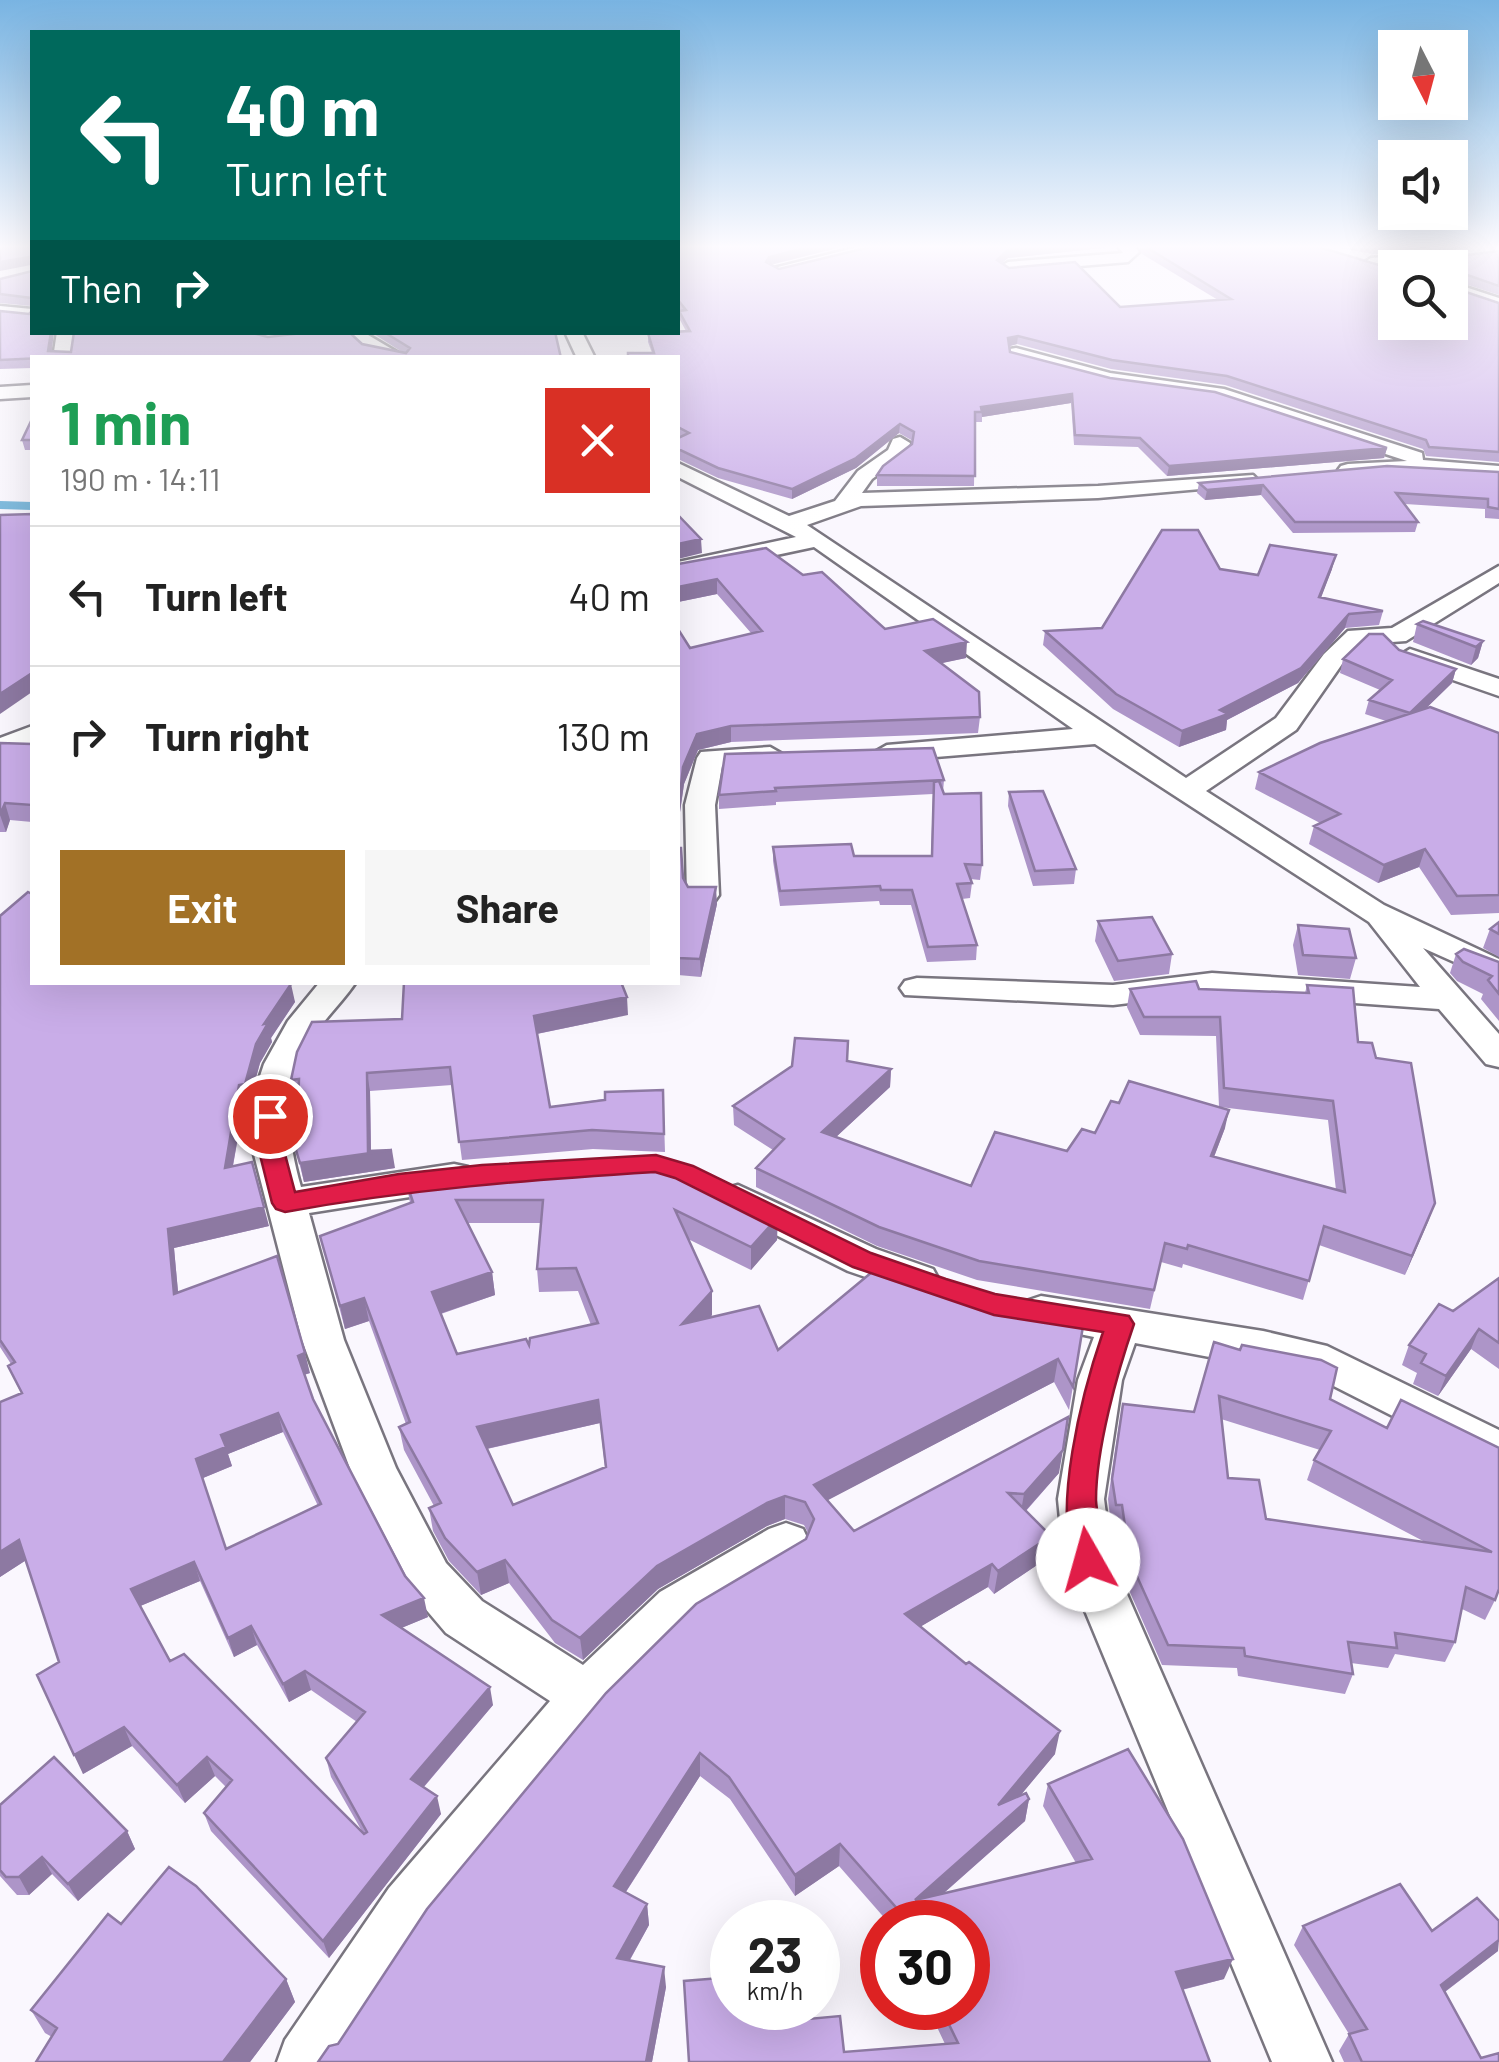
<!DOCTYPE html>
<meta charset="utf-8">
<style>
body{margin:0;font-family:Barlow,sans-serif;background:#f6f6f6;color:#222;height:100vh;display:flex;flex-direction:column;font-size:38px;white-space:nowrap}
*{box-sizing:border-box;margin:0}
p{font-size:32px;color:#767676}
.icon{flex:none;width:55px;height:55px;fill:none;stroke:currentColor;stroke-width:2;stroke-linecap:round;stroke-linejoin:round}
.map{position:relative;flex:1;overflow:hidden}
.panel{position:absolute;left:30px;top:355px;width:650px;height:630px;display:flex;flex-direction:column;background:#fff;border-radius:0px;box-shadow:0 10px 40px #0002}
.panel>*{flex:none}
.guide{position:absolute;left:30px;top:30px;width:650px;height:305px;border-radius:0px;box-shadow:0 10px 40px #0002;background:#00695c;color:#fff;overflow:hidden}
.needle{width:65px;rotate:174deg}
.controls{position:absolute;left:1378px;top:30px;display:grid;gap:20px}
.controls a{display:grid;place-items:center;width:90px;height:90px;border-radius:0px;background:#fff;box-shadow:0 10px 40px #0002;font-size:50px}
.speed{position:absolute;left:710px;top:1900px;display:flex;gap:20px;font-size:50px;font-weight:700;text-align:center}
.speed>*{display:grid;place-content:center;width:130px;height:130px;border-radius:50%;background:#fff;box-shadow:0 10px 40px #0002;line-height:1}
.speed small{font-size:25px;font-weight:400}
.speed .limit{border:15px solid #d22;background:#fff;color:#111}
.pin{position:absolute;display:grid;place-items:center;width:85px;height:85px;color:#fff;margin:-42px;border:5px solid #fff;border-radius:50%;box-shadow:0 2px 10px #0007}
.me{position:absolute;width:110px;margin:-55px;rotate:353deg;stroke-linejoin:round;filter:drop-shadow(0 0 8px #0008)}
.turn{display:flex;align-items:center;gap:35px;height:210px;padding:0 30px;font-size:45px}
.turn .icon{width:130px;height:130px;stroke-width:2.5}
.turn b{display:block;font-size:70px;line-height:85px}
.then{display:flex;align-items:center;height:95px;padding:0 30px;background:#0003;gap:20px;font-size:38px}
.round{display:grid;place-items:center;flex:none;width:105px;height:105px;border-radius:0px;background:#f6f6f6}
.summary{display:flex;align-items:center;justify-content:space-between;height:170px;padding:0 30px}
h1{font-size:60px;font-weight:700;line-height:75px;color:#1e9e55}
.cta{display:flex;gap:20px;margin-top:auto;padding:20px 30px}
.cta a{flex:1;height:115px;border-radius:0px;background:#a27126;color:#fff;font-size:40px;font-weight:700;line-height:115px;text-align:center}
.cta a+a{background:#f6f6f6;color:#222}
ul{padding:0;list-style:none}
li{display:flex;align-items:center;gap:30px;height:140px;padding:0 30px;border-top:2px solid #e0e0e0}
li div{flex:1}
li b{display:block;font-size:38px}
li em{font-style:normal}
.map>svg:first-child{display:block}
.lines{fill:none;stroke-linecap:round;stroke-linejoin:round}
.stream{stroke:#72b4da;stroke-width:8}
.minor-casing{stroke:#79757f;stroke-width:5}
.minor{fill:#fff;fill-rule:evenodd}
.wall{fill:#ad95c8;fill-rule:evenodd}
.shaded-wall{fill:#8d79a2}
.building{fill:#c9ade8;stroke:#8d79a2;stroke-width:2.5;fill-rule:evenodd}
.route{fill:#e11d48;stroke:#92132f;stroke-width:2.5}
</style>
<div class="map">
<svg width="1499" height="2062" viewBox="0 0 1499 2062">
<rect width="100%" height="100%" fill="#faf7fe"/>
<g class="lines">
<path class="stream" d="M0,505L32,506"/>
<g class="minor-casing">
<path id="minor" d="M858,247H889L778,274L770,269Z
M1118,247H1135L1139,252L1128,262L1008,272L1000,267L1008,262L1123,253Z
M1479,247H1499V255L1371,268L1363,263L1371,258Z
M1450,282L1499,298V308L1450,292Z
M0,306L32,309V319L0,316Z
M57,332H75L71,358H53Z
M345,332H363L407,358C381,358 362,353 345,332Z
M565,332H582L595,358H577Z
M1016,348L1110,373L1224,389L1422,453L1423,460L1499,466V478L1439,472L1341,474L1338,470L1341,466L1348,464L1407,461L1214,398L1109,384L1010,357V349Z
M32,385V397L0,399V387Z
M900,437L910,443L908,453L872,479L862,493L1098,486L1253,475L1257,479L1246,485L1098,498L861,506L807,525L1186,778L1276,718L1324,654L1348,631L1392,628L1499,566V583L1406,641L1364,644L1342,664L1296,730L1206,791L1384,905L1499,959V982L1423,948L1499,1034V1067L1486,1064L1439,1009L1212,993L1113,1005L905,995L900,988L905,981L917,978L1113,985L1212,973L1420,987L1369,922L1095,744L887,761L877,759L873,753L887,745L1073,729L814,547L678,576V562L796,537L678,477V463L789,516L835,501L858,471L888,450L893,439Z
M1410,649L1499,679V696L1401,662L1397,657Z
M32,726V744L0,757V738Z
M770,747L784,755L780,761L722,766L715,805L719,895L714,902H692L687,895L685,805L697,758L701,752Z
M320,982H356C344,1000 329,1014 317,1031C282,1082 285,1131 301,1187L454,1164L468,1167L473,1177L468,1187L454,1190L309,1213L344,1340L396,1468L446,1563L482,1601L583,1665L660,1592L769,1529L786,1523L803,1529L810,1544L803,1559L694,1624L605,1713L429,1928L342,2062H277L285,2040L389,1888L550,1701L446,1633L412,1593L351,1471L302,1340L250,1139L254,1094L264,1064L288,1021Z
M738,1185L876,1249L933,1269L939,1280L933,1291L918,1295L848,1271L724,1209L718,1199L724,1189Z
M1041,1296L1263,1331L1327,1346L1499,1430V1470L1316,1377L1135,1343L1122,1380L1104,1499L1112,1560L1332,2062H1272L1064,1560L1058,1499L1078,1380L1094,1337L1026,1323L1020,1312L1026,1301Z"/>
</g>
<use href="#minor" class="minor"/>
</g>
<path class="wall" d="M678,247H841L771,265L779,269L870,247H1112L1008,258L1002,263L1009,268L1075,262L1120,307L1218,300L1142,254L1139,247H1319L1392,269L1402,263L1499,251V295L1450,279V268H1395V322H1450V283L1451,287L1499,303V462L1426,456L1423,449L1225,385L1111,369L1017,344L1009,346L1010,352L1110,378L1215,392L1387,448L1384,458L1167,476L1138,447L1074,445L1071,403L982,417V422H975L974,486H877V475L883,466L912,444L913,441L899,433L856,468L792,499L718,478L678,459V358H628V353H652L648,342V333L686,331L680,320V311L678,309Z
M1334,247H1444L1373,254Z
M32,271V306L0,303V279Z
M0,311L51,352H71L268,337L362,344L402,352L371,332H555L561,358H32V368L0,369Z
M32,419V450H25L22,440Z
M1499,472V519L1485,518V509L1405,504L1418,522L1415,532L1293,533L1261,495L1205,500L1197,493L1199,483Z
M678,564L803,575L885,629L966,658L941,663L980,717L978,733L731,742L698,750L684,784L680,812H678V629L690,648L751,633L717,594L678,602Z
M1220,569L1258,575L1332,569L1321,597L1383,611L1379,625L1345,628L1298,683L1227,720L1226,730L1179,747L1113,709L1043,645L1045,631L1102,628Z
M1417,624L1483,641L1478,658L1471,665L1413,642Z
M1399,650L1456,669L1452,683L1426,708L1499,733V913L1451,915L1419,867L1378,883L1309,844L1314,826L1320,823L1255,789L1259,772L1386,721L1365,714L1369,700L1380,690L1340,673L1343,659Z
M0,743L32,744V822L10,820L6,832H0Z
M725,754L944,780L943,792L982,865L980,880L970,879L972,883L970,898L962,899L977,945L976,960L927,962L911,905H880L879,901L780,906L773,861V847L854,856H931L933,794L776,802V805L719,809V795Z
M1009,792L1076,869L1074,884L1033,886L1008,806Z
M678,848L683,878L688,887L717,904L701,977L678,975Z
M0,916L286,984L295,1002L271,1038L272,1042L260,1063L249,1103H244L233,1166L269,1226L174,1248L178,1292L310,1373L304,1375L313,1399L428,1617L401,1628L493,1705L424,1787L441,1814L329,1958L211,1831L204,1813L226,1787L215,1776L185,1803L132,1746L83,1774L59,1662L26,1560L0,1577V1402L21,1393L8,1366L11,1364L0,1347ZM283,1432L318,1506L226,1549L203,1478L232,1466L228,1454ZM200,1581L234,1657L257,1645L289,1702L311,1690L357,1722L326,1758L331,1777L363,1833L170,1661L140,1606Z
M1098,921L1172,954L1169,974L1114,981L1095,941Z
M1499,922V957L1483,948L1490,929Z
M1298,925L1356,958L1350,979L1298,975L1293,945Z
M1456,954L1499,962V1021L1481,999L1483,994L1457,981L1450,973Z
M1307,985L1358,1042L1376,1058L1435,1203L1405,1275L1319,1245L1303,1300L1183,1264L1182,1268L1161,1262L1150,1309L977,1280L877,1246L756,1187V1168L773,1150L734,1125L733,1106L847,1061L891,1069L890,1087L836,1137L971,1186L1067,1151L1095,1133L1119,1103L1219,1107L1216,1036L1140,1035L1127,1007L1130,989H1199L1305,993ZM1220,1107L1328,1120L1336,1190L1214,1157L1225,1128Z
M628,1015L537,1034L550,1107L663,1090L665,1152L593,1149L462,1160L452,1085L370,1091L371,1151L395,1168L304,1182L296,1150L298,1098H295L291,1080Z
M544,1163L777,1240L751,1270L688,1239L712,1315L709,1318L778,1350L975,1296L1085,1314L1069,1410L1054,1382L827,1500L854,1531L1059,1473L1026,1511L1046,1559L994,1594L988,1587L921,1626L1055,1754L1020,1796L1029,1799L1025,1821L943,1894L1076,1863L1043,1806L1048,1784L1224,1979L1182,1990L1210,2062H689L776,2022L844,2052L945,2044L928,2008H968V1922H888L839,1866L795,1896L730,1799L700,1776L626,1892L647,1904L649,1925L630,1960L666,1987L652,2062H318L338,2044L806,1539L808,1533L804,1525L785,1519L767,1526L658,1589L583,1660L555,1643L509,1583L481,1595L449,1561L433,1531L429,1508L434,1506L404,1450L399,1427L406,1424L369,1321L345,1329L320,1236L410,1203L406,1181ZM467,1223H541L537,1269L539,1292L578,1291L591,1325L529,1345L457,1354L441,1314L495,1295L492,1272ZM600,1423L605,1467L513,1505L487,1449Z
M1499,1278V1369L1471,1349L1438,1396L1413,1384L1417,1373L1402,1365L1409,1345Z
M1214,1342L1387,1428L1499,1448L1495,1600L1485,1620L1462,1609L1455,1642L1445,1662L1395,1654L1388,1668L1351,1663L1353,1674L1345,1694L1238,1676L1237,1668L1162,1665L1125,1581L1118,1525H1111L1108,1499L1119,1425L1123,1404L1194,1412ZM1221,1419L1320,1450L1314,1460L1307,1480L1425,1542L1266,1519L1228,1478Z
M0,1805L127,1831L135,1849L78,1901L52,1874L29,1895H17L0,1876Z
M121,1924L286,1979L295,2002L250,2062H36L52,2037L45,2033L31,2010Z
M1303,1926L1432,1931L1498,1951L1445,1992L1481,2058L1499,2062H1344L1339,2051L1349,2034L1294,1945Z"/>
<path class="shaded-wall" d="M809,247H841L769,265L766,262L769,257Z
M1036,247H1112L1008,258L996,268L997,260L1008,250Z
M1375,247H1444L1373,254Z
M29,257L31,265L0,271V262Z
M51,332H54L51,358L48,351Z
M1018,336L1017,344L1007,347L1008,338Z
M1072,394L1071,403L982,417L981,407Z
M900,424L899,433L856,468L792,499V489Z
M1387,448L1384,458L1167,476L1169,466Z
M1263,485L1261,495L1205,500L1207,490Z
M701,539L702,553L678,559V544Z
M1336,555L1332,569L1316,611L1319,597Z
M717,579V594L678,602V587Z
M1349,614L1345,628L1298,683L1227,720L1226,730L1179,747L1182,731L1220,710Z
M1483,641L1478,658L1471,665L1476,647Z
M967,642L966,658L924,667L925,651Z
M1456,669L1452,683L1406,728L1410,713Z
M32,673V692L0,714V694Z
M731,726V742L698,750L684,784L680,812V795L683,767L697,734Z
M5,803L10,820L6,832L0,815Z
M1425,849L1419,867L1378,883L1384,865Z
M716,887L717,904L701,977L700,959Z
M291,984L295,1002L271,1038L272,1042L260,1063L249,1103L245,1084L256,1044L264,1024Z
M627,997L628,1015L536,1034L534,1016Z
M891,1069L890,1087L822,1150V1132Z
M367,1073L370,1091L371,1153L392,1150L395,1168L304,1182L300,1163Z
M239,1085L244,1103L229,1187L225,1168Z
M1229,1110L1225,1128L1207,1175L1211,1156Z
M1435,1203L1428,1222L1405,1275L1412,1256Z
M264,1207L269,1226L174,1248L180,1313L174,1294L168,1229Z
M778,1217L777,1240L751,1270V1247Z
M492,1272L495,1295L436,1315L432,1292Z
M712,1291V1315L683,1348L682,1324Z
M364,1298L369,1321L345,1329L340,1306Z
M1479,1329L1471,1349L1438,1396L1446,1376Z
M305,1353L310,1373L303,1375L298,1356Z
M1058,1359L1054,1382L813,1508L814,1485Z
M598,1400L600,1423L481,1450L477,1427Z
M278,1413L283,1432L228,1454L232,1466L203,1478L196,1459L221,1435Z
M1063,1450L1059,1473L1020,1517L1024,1494Z
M785,1496V1519L767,1526L658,1589L583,1660L580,1638L657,1566L767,1503Z
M1051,1536L1046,1559L994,1594L998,1571Z
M19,1540L28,1559L0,1577V1552Z
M505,1560L509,1583L481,1595L477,1572Z
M194,1562L200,1581L138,1607L131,1589Z
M992,1564L988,1587L903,1637L905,1614Z
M424,1598L428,1617L387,1634L382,1615Z
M251,1626L257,1645L234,1657L228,1638Z
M305,1671L311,1690L289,1702L283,1684Z
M490,1687L493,1705L415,1797L411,1779Z
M124,1727L132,1746L83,1774L74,1755Z
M1060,1731L1055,1754L994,1827L998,1805Z
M700,1753V1776L616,1907L614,1886Z
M207,1757L215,1776L185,1803L177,1785Z
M437,1796L441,1814L329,1958L323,1941Z
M1029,1799L1025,1821L912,1921L915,1900Z
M127,1831L135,1849L78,1901L68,1884Z
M840,1844L839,1866L795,1896V1875Z
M42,1857L52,1874L29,1895L19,1877Z
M647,1904L649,1925L619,1979L617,1958Z
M1499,1940L1498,1951L1430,2003L1441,1985Z
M1233,1959L1224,1979L1168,1993L1176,1972Z
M664,1967L666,1987L652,2062H646Z
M286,1979L295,2002L250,2062H223Z"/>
<path class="building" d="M0,247H32V260L29,257L0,262Z
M678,247H809L769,257L766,262L779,269L870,247H1036L1008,250L997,260L1009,268L1075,262L1120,307L1231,299L1146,247H1319L1392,269L1402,263L1499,251V286L1453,270L1450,272V268H1395V322H1450V283L1451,287L1499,303V452L1429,447L1426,440L1227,376L1112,360L1018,336L1008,338L1010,352L1110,378L1215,392L1387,448L1169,466L1140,438L1075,435L1072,394L981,407L982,412H975V476L877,475L883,466L912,444L914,432L900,424L856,458L792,489L718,468L678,449V438L689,433L678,427V358H628V353H654L648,333L690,331L679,311L686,310L678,300Z
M32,271V298L0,294V279Z
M0,311L29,314L32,311V332H51L48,351L71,352L74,332H248L268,337L311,332H349L362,344L406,353L410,348L384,332H555L561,358L63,357L0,360Z
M32,419V440H22Z
M1387,466L1499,472V509L1488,507V499L1396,493L1418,522H1295L1263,485L1207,490L1199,483Z
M32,514V673L0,694V515Z
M678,515L701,539L678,544Z
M1162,530H1198L1220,569L1258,575L1270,545L1336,555L1319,597L1383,611L1349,614L1301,668L1220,710L1228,714L1182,731L1116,694L1045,631L1102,628Z
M766,548L803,575L822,572L885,629L933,619L967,642L925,651L979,692L980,717L731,726L697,734L683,767L680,795H678V629L690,648L762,631L717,579L678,587V564Z
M1423,621L1483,641L1476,647L1417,624Z
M1369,634H1383L1399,650L1456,669L1410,713L1369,700L1392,680L1343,659Z
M1430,707L1499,733V895L1457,896L1425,849L1384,865L1314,826L1340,814L1259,772L1320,743Z
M0,743L32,744V805L5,803L0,815Z
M933,748L944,780L775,788L776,791L719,795L725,754Z
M939,781L944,794L981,793L982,865L965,864L972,883L957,884L977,945L928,947L912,890H881L880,886L780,891L773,847L851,844L854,856H932L934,782Z
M1043,791L1076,869L1035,871L1009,792Z
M678,848H681L683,878L688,887H716L700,959L678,958Z
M28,892L32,894V982H278L291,984L264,1024L268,1023L256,1044L245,1084L239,1085L225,1168L252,1162L264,1207L168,1229L174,1294L277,1256L305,1353L298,1356L313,1399L405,1576L424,1598L382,1615L490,1687L411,1779L437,1796L323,1941L204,1813L232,1780L207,1757L177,1785L124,1727L74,1755L37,1675L59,1662L19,1540L0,1552V1402L22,1393L8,1366L15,1362L0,1340V916ZM278,1413L321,1504L226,1549L196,1459L226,1447L221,1435ZM194,1562L228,1638L251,1626L283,1684L305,1671L365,1712L326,1758L367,1832L364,1834L184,1654L170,1661L131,1589Z
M1152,917L1172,954L1118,961L1098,921Z
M1499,922V934L1490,929Z
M1298,925L1349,929L1356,958L1303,955Z
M1464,949L1499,962V994L1488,980L1492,976L1463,962L1456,954Z
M1196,981L1199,989L1309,993L1307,985L1353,988L1358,1042L1372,1043L1376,1058L1411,1063L1435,1203L1412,1256L1324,1226L1309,1281L1188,1245L1187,1249L1165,1243L1154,1290L979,1261L879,1227L756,1168L784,1139L733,1106L792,1066L795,1038L848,1041L847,1061L891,1069L822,1132L971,1186L995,1132L1067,1151L1082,1129L1095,1133L1111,1101L1119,1103L1129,1081L1229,1110L1211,1156L1345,1192L1333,1101L1224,1088L1220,1017H1144L1130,989Z
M404,982H621L627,997L534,1016L550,1107L605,1100V1092L663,1090L664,1134L592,1130L459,1142L450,1067L367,1073L368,1151L392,1150L300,1163L296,1150L299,1079L291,1080L297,1052L312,1022L402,1019Z
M613,1159L667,1163L778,1217L751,1247L675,1210L712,1291L682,1324L759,1306L778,1350L872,1272L875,1261L975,1296L1085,1314L1073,1387L1058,1359L814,1485L854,1531L1068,1417L1063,1450L1024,1494L1008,1493L1051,1536L998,1571L992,1564L905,1614L966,1664L969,1662L1060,1731L998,1805L1026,1793L1029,1799L915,1900L1092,1859L1048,1784L1128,1749L1183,1839L1233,1959L1176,1972L1210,2062H689L684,1981L732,1977V2008H775L776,2022L840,2016L844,2052L958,2043L941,2008H968V1922H909L840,1844L795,1875L729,1777L700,1753L614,1886L647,1904L617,1958L664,1967L646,2062H318L329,2046L338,2044L427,1909L606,1693L696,1604L806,1539L814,1519L805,1502L785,1496L767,1503L657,1566L580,1638L552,1620L505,1560L477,1572L445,1538L429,1508L441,1503L399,1427L410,1422L364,1298L340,1306L320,1236L413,1202L406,1181L544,1163ZM456,1200H543L537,1269L576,1268L598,1323L530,1338L529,1345L526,1339L457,1354L432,1292L492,1272ZM598,1400L606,1467L513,1505L477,1427Z
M1499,1278V1343L1479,1329L1446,1376L1421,1363L1426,1354L1409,1345L1439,1304L1453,1311Z
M1214,1342L1240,1350L1242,1345L1321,1360L1337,1368L1330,1399L1387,1428L1401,1400L1499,1448V1589L1495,1600L1466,1587L1455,1642L1395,1633L1397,1648L1348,1642L1353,1674L1245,1656L1244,1648L1168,1645L1130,1561L1122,1505H1116L1112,1479L1123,1404L1194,1412ZM1219,1396L1331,1431L1314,1460L1492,1552L1266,1519L1259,1480L1228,1478Z
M54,1757L127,1831L68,1884L42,1857L19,1877H6L0,1870V1805Z
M169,1867L196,1886L286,1979L223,2062H36L57,2028L31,2010L108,1914L121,1924Z
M1400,1884L1432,1931L1477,1898L1499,1921V1940L1441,1985L1481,2058L1499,2053V2062H1362L1349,2034L1367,2029L1303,1926Z"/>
<linearGradient id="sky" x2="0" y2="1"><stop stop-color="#79b4e2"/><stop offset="0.46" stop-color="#fdfbff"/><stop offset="1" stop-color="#fdfbff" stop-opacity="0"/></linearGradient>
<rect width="1499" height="536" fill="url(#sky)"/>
<path class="route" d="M270,1108L282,1116L281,1139L295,1192L399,1174L482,1165L656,1155L693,1166L871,1253L946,1279L995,1294L1129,1316L1134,1324C1117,1373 1096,1449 1096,1500C1097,1523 1109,1549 1099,1570L1088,1574L1077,1570C1050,1513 1083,1390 1103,1332L994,1315L853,1267L675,1178L655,1172C528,1180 411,1189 285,1212L276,1209L272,1203L256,1139L258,1116Z"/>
</svg>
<div class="controls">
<a><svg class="needle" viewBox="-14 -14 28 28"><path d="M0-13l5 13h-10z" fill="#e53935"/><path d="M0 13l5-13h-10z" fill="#767676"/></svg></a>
<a><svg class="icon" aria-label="sound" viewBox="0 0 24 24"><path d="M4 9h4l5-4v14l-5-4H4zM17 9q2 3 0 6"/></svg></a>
<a><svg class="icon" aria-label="search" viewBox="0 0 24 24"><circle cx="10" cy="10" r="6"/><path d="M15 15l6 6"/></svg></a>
</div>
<div class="speed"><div>23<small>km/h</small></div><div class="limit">30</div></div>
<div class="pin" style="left:270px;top:1116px;background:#d93025"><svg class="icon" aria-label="arrive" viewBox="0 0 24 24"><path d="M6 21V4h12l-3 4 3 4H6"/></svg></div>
<svg class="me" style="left:1088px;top:1560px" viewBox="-20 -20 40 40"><circle r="19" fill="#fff"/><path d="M0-13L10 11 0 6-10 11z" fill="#e11d48"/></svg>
<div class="guide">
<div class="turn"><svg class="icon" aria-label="left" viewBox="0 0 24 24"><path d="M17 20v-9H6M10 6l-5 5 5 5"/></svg><div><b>40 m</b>Turn left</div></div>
<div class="then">Then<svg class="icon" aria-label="right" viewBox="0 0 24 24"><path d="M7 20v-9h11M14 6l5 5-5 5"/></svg></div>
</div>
<section class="panel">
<div class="summary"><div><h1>1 min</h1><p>190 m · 14:11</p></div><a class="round" style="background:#d93025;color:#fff"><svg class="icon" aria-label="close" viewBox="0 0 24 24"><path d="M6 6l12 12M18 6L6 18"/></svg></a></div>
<ul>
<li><svg class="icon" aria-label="left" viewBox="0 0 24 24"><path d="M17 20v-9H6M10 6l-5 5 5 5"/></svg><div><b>Turn left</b></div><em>40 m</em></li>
<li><svg class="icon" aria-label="right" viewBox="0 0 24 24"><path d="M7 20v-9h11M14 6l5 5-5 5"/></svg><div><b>Turn right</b></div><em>130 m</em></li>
</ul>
<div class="cta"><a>Exit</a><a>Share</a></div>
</section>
</div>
